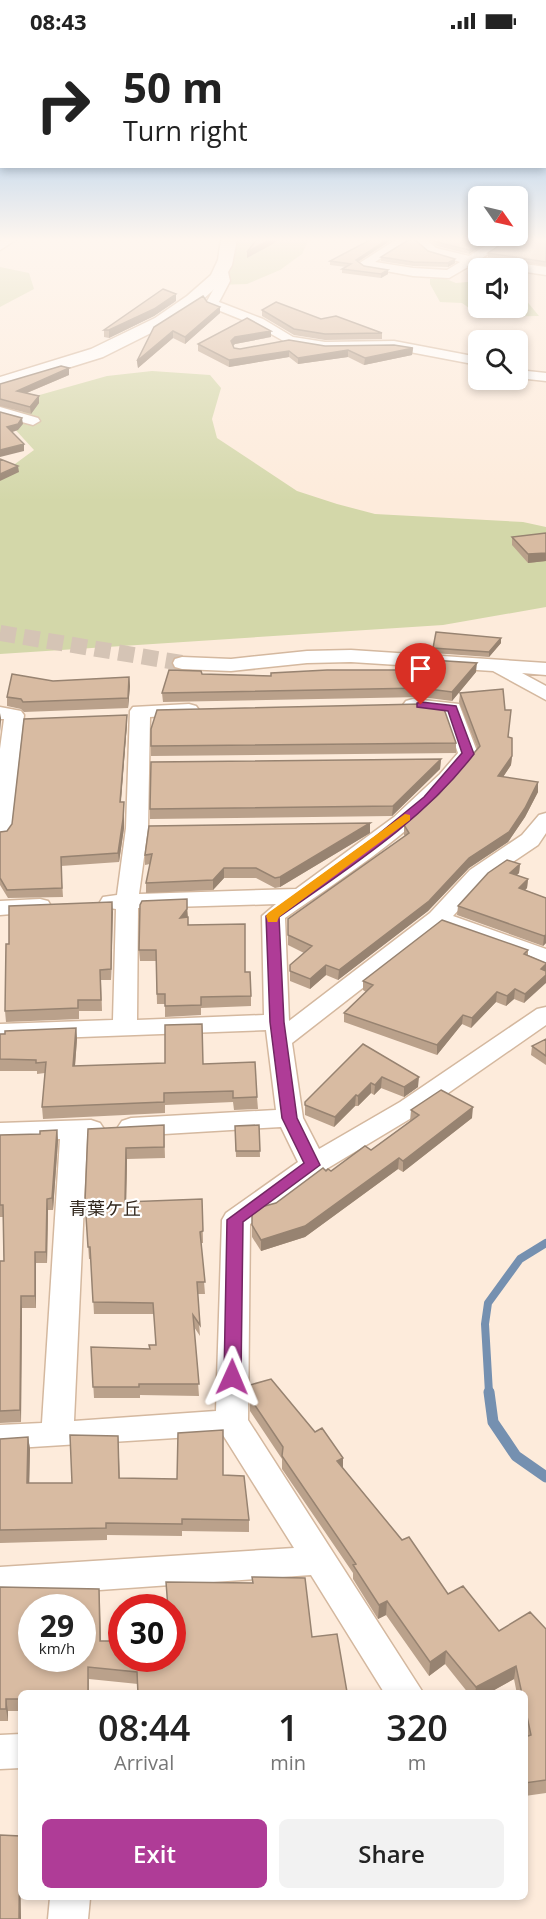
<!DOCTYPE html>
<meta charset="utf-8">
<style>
body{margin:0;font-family:"Open Sans","Noto Sans JP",sans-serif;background:#f2f2f2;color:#222;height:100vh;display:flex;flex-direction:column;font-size:22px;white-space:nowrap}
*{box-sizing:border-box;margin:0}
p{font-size:20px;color:#767676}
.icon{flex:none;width:33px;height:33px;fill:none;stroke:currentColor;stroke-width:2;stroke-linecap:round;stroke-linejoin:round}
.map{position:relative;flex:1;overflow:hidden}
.drawer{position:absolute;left:18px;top:1648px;width:510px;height:210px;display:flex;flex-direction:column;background:#fff;border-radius:9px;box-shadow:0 3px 9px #0003}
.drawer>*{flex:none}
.banner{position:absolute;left:0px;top:0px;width:546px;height:126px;box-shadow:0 3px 9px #0003;background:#fff;color:#222;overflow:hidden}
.needle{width:39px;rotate:124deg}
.controls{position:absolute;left:468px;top:144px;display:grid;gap:12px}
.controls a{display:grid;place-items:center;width:60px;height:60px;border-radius:9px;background:#fff;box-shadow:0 3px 9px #0003;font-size:30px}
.speed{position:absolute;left:18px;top:1552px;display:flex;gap:12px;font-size:30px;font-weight:700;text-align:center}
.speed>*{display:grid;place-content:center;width:78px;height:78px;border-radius:50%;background:#fff;box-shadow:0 3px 9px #0003;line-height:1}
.speed small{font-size:15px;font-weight:400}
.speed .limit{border:9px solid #d22;background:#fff;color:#111}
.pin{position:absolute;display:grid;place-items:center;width:51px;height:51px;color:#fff;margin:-62px -26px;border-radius:50% 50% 50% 0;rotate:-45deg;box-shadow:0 0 6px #0007}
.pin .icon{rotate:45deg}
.me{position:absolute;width:66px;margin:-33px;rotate:1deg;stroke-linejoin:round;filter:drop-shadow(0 0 4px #0008)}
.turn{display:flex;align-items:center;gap:21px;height:126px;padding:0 24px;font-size:27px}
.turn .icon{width:78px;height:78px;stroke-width:2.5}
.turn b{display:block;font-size:42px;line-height:51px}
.eta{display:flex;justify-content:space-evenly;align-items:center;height:102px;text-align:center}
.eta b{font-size:36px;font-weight:600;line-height:42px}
.cta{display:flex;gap:12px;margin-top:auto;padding:12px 24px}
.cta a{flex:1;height:69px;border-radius:9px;background:#af3c97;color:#fff;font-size:24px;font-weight:600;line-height:69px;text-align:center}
.cta a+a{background:#f2f2f2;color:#222}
.status{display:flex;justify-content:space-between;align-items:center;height:42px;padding:0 30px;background:#fff;direction:ltr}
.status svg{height:16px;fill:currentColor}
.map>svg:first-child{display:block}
.green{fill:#d3d7a9}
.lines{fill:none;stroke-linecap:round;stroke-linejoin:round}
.stream-far1{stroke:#7590b0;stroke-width:8}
.stream{stroke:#7590b0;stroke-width:11}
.street-tunnel{stroke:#d5c4b5;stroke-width:16;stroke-dasharray:16 8;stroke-linecap:butt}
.street-casing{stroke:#d4b89f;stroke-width:3}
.secondary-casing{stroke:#d4b89f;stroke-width:3}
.street{fill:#fff;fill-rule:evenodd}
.secondary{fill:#fff;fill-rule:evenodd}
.wall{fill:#baa18b}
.shaded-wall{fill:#978371}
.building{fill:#d8bba2;stroke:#978371;stroke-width:1.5;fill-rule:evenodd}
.route{fill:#af3c97;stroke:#722762;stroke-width:1.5}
.slow{fill:#f59e0b}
.labels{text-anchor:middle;stroke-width:4.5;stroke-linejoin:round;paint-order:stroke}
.neighbourhood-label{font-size:18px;fill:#33281e;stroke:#fff}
</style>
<div class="status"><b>08:43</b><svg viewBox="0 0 49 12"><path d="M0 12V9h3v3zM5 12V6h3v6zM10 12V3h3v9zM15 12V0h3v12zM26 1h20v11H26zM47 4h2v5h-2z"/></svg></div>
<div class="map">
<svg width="546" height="1877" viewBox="0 0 546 1877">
<rect width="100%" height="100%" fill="#fdebdb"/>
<path class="green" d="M234,197H309L302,212L280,228L247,242L216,243Z
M0,225L29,231L34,247L0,265Z
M441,235L456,241L478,239V266H518V257H525L539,274L482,275L462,261L440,260L430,242V237Z
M152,329L210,333L221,346L212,377L217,396L297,449L337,462L375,472L523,480L546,485V565L443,583L0,612V433L34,408L12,384L36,354L107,334Z"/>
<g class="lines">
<path class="stream-far1" d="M489,1351L485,1282L488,1261L520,1217L546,1201"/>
<path class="stream" d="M489,1350L493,1380L516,1414L546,1435"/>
<path class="street-tunnel" d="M0,591L182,621"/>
<g class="street-casing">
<path id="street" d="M4,197H17L0,208V200Z
M397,197H411L375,220L413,226L447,228L460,220L428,210L413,197H426L436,206L469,214L496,197H510L482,216L546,225V233L473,222L449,236L413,234L364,225L358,222Z
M222,226L228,230L230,239L219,260L263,277L293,295L325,300L394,299L478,315V323L394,307L325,308L289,302L255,283L208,264L206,261L218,239L216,230Z
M518,328L546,331V339L518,336Z
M0,365L38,376L40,379L33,383L0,374Z
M351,608L546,621V633L522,631L546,644V658L493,629L351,620L307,621L231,629L182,627L175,625L173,621L175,617L182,615L231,617L307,609Z
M413,657L459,662L478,712C430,781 352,829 285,876L289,979L430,871L470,828L522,793L539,773L546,771V791L538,803L486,838L453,874L546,907V922L441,885L292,1001L303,1076L319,1107L400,1060L537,967L546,965V983L418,1072L323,1129L250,1182L248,1378L422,1649L421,1652H385L311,1533L0,1555V1525L294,1506L223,1393L0,1407V1383L42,1381L60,1097L0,1099V1081L91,1078L100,1081L104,1087L100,1093L87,1096L74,1379L216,1369L222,1178L226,1171L298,1120L281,1085L131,1094L122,1091L118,1085L122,1079L131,1076L276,1068L266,988L0,998V982L113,978L116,867L103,865L100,860L103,855L117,853L126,786L130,669L133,665L189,662L196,664L199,668L196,672L150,675L148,786L139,852L296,847L394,775L440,732L458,711L444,671L406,667L403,663L406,659ZM276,862L262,874L264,973L137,978L138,866Z
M0,665L21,669L24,673L11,790L8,795L0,796V707L4,677H0Z
M40,857L48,859L51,864L48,869L0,873V859Z
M21,1692V1726L0,1727V1693Z
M50,1856H90L88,1877H48Z"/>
</g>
<g class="secondary-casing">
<path id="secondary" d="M221,197H237L232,223L223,239L199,261L167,283L103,315L0,347V335L91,307L155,276L187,254L211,233L218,218Z"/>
</g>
<use href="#street" class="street"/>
<use href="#secondary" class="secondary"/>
</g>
<path class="wall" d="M393,197L358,220L364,224L388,228V232L381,236L342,231V227L346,225L330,223V219Z
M429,197H492L469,212L437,204Z
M546,197V224L488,215V211Z
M428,209L455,221L448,225L413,224L381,219V215Z
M469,224L499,226H478V229L468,227Z
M176,259L154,274L109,296L104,295V288Z
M207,260L220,265V271L185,302L173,296L138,326L137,319Z
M262,268L321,277L382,291V297L325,298L294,293L262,274Z
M271,295L235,302L233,303L234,306L240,307L325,304L413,306L412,313L364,323L348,315L298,322L289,315L229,325L198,309V302Z
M69,333L27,351L39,354V361L31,372L0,364V342Z
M546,491V519L528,521L512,503V495Z
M501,601L489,615L433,611V606Z
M476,630L452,659L421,655L163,660L162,651L202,632L271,634Z
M129,635L130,644L128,666L24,670L21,667L7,664V655L53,639Z
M460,651L509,695L512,714L511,723L503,735L538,750L525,775L508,800L469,826L428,869L338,938L326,933L310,947L290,939V923L304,911L288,903V877L405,794L404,793V783L439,752L478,708L459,660Z
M127,673V681L121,760H124V786L119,820L61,824L63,855L8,856L0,843V790L7,789Z
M456,701V711L151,714V704Z
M441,717L440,727L392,774L150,777V767Z
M370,791L280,845L275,846L256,836H224L213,848L146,851V841L150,822L145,823V813Z
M520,822L519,831L517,833L528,837L527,846L525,848L546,856V901L543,904L457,873L458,864Z
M187,857L188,883L245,930L251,954V964L201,966V973L165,975V962H157L156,919H140L139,908Z
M112,860L111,938H101L102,969H79V977L6,980L5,969L9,902Z
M528,908V913L546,921L524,961L514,957L506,964L496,960L471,986L462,982L437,1013L344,980V971L366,950L363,948V939Z
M76,986L77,997L75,1024L203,1022L257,1055L258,1067L234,1068L233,1060L165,1063V1071L43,1077L42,1065L45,1031L37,1032V1029H0V992Z
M546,997V1023L531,1013L532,1004Z
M363,1002L418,1045L404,1055L381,1046L374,1053L371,1051L358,1064H355L334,1085L305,1073V1060Z
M411,1068L472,1076L403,1130L398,1127L305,1195L261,1209L252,1195V1172L276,1161L326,1129H331L371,1108L410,1079Z
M164,1083L165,1116L127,1117L126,1160L202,1157L203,1201H201L205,1252H197L200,1294L194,1285L199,1354L140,1353V1356H94L91,1305L150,1307L156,1303L154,1272H94L91,1217H89L85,1159L88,1087Z
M259,1083L260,1115H236L235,1084Z
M57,1088L58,1099L53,1168H48L47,1221H36V1266H22L21,1380L0,1381V1219H4L3,1175H0V1093L40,1092Z
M250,1343L343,1426L402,1498L448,1552L499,1589L546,1587V1751L525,1754V1695L527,1694L525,1687V1652H517L514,1637L487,1652H469L445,1622L429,1634L386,1573L378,1577L353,1537V1531L282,1427V1417L250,1369Z
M118,1394L120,1436L177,1437L223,1433L249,1478V1490L182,1489V1494L107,1493V1498L0,1501V1397L28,1395L30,1407L29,1441H72Z
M252,1535L312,1595L337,1592L347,1652H138V1642L89,1637V1652H21V1669H8V1679H0V1545L99,1547L101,1599L172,1617L252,1541Z"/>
<path class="shaded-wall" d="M271,197H282L247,216V210Z
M388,197H393L356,221V218Z
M486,197H492L469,212V208Z
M455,217V221L448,225V221Z
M388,228V232L381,236V232Z
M176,252V259L154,274L109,296V288Z
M220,265V271L185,302V295Z
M173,289V296L138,326L137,319Z
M271,289V295L235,302L231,306V299L235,295Z
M413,306L412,313L364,323L365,316Z
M348,308V315L298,322V316Z
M289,309V315L229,325V318Z
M69,326V333L17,355V349Z
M39,354V361L31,372L30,365Z
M22,376L23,382L18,388L7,392V385Z
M24,402V409L0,415V408Z
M18,424L19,430L0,439V432Z
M546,511V519L528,521V512Z
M501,596V601L489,615V610Z
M477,621L476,630L452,659V650Z
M129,635L130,644L128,666V656Z
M1,671V679L0,690V676Z
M127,673V681L120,768V760Z
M512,714L511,723L497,744L498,734Z
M441,717L440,727L392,774L393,764Z
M538,740V750L525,775L508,800L469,826L428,869L338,938L339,928Z
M124,760V786L119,820L118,811Z
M370,781V791L280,845V835Z
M520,822L519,831L509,840L510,831Z
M224,826V836L213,848V838Z
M528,837L527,846L518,855L519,846Z
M112,860L113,870L111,938V927Z
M187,867L188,877L180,876Z
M546,893V901L543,904L544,894Z
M546,922V931L541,927Z
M326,923V933L310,947V937Z
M546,933V941L524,961L525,952Z
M515,947L514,957L506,964L507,954Z
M497,950L496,960L471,986L472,976Z
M463,973L462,982L437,1013V1003Z
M76,986L77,997L74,1036L73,1024Z
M382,1035L381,1046L374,1053L375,1043Z
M419,1035L418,1045L404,1055V1045Z
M371,1041V1051L358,1064V1054Z
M356,1053L355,1064L334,1085L335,1075Z
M473,1065L472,1076L403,1130V1119Z
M57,1088L58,1099L53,1168L52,1156Z
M126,1106L127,1117L126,1171L125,1160Z
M399,1116L398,1127L305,1195L261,1209V1198Z
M47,1157L48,1168L47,1221L46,1210Z
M35,1210L36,1221V1266L35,1254Z
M21,1254L22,1266L21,1380L20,1368Z
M28,1395L30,1407L29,1453L27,1441Z
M343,1416V1429L337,1419Z
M99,1547L100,1559L101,1611L100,1599Z
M387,1559L386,1573L378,1577L379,1563Z
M446,1609L445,1622L429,1634L430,1620Z
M516,1624L514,1637L487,1652H475L476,1645Z
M6,1657L8,1669V1679L6,1667Z
M20,1794L21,1877H19Z"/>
<path class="building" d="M257,197H271L247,210Z
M372,197H388L356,218L364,224L388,228L381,232L342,227L351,222L330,219Z
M410,197H414L428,209L455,217L448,221L413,220L381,215Z
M433,197H486L469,208L437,200Z
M509,197H546V220L488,211Z
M474,221L499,225L496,226H489L469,224Z
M163,247L176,252L154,267L109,288H104Z
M203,254L207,260L220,265L185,295L173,289L137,319L154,285Z
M276,260L321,277L336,274L382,291L325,292L294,287L262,268Z
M247,276L271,289L235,295L231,299L234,306L240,307L289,298L325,304L394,303L413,306L365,316L348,308L298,316L289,309L229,318L198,302Z
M61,324L69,326L17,349L39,354L30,365L0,357V342Z
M0,370L22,376L18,382L7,385L24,402L0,408Z
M0,417L18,424L0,432Z
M546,491V511L528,512L512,495Z
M436,590L501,596L489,610L433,606Z
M431,618L477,621L452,650L421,646L162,651L169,628L201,629L202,632L271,634V631L327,628H430Z
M12,632L53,639L129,635L128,656L23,660L21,657L7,655Z
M503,647L505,668H511L508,695L512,696V714L498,734L538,740L525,766L509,790L469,816L429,859L339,928L326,923L310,937L290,929V923L312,904L288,893V877L409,791L404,783L439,752L480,704L460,651Z
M421,662L443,664L456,701L151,704V687L157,668Z
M127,673L120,760H124L123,777L118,811L61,815L62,846L7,848L0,836V790L7,789L12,782L24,677Z
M441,717L393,764L150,767L151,720Z
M370,781L280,835L275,836L256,826H224L213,838L146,841L152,812L145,813L149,784Z
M507,818L520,822L510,831L528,837L519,846L546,856V893L544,894L458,864L488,831Z
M187,857V867L180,876L188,875V883L245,882V930H250L251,954L201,955V963L165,964V952H157L156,908H139L140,863L142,859Z
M112,860L111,927L100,928L101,958H78V966L5,969L6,902H9V864Z
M442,878L528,908L524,912L546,921V922L541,927L546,929V933L525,952L515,947L507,954L497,950L472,976L463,973L437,1003L344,971L373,943L363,939Z
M202,982L203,1022L255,1020L257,1055L233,1056V1049L164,1051V1060L42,1065L46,1020L36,1021V1018L0,1017V992H5V989L76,986L73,1024L165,1021V983Z
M546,997V1014L532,1004Z
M363,1002L419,1035L404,1045L382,1035L375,1043L371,1041L358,1054L356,1053L335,1075L305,1063V1060Z
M441,1048L473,1065L403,1119L399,1116L305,1184L261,1198L252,1183V1172L261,1165L276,1161L323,1126L326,1129L328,1127L331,1129L365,1104L371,1108L419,1073L411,1068Z
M164,1083V1105L126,1106L125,1160L202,1157L203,1189L200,1190L205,1240H197L200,1283L193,1273L199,1342H139V1345H93L91,1305L150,1307L149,1303H156L153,1261L93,1260L90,1205H88L85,1159L88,1087Z
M259,1083L260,1109H236L235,1084Z
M57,1088L52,1156L47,1157L46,1210H35V1254H21L20,1368L0,1369V1219H4L3,1163H0V1093L40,1092V1089Z
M271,1337L315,1390L322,1386L343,1416L337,1419L402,1498L409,1495L448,1552L463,1544L499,1589L530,1570L546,1587V1738L525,1741V1695L531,1693L525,1665V1652H522L516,1624L476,1645L446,1609L430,1620L387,1559L379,1563L353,1523L356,1522L282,1414L283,1405L250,1356V1343Z
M223,1388V1433L244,1434L249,1478L182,1477V1482L106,1481V1486L0,1488V1397L28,1395L27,1441H72L70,1393L118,1394L119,1436L177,1437L178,1391Z
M252,1535L305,1536L312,1595L337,1592L347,1650L336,1652H138L137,1630L88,1625V1652H21V1657H6V1667H0V1545L99,1547L100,1599H122V1617H172V1566H168L166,1540L253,1541ZM32,1566H82V1617H32Z
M0,1793L20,1794L19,1877H0Z"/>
<linearGradient id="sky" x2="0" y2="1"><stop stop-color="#85b8ea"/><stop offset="0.43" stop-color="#fef6ef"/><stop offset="1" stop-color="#fef6ef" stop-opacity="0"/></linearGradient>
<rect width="546" height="460" fill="url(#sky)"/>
<path class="route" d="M421,660L456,664L474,712C422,780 348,826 279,875L284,980L297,1076L320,1123L243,1180L241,1335L239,1340L232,1341L226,1340L224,1335L227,1178L304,1121L282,1076L270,980L266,874L375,795L424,755L462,711L448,669L417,665V661Z"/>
<path class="slow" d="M405,772L410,773V778L279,875L277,880H268L266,874L268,871Z"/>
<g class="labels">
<g class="neighbourhood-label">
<text x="105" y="1173">青葉ケ丘</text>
</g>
</g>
</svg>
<div class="controls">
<a><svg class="needle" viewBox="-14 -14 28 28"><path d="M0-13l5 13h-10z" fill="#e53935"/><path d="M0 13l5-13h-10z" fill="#767676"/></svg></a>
<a><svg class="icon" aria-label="sound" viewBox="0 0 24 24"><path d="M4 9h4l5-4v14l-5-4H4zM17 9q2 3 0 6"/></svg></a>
<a><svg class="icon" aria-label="search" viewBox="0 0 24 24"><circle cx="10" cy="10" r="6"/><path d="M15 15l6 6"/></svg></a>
</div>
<div class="speed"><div>29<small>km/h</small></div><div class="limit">30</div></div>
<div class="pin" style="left:421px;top:663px;background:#d93025"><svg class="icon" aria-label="arrive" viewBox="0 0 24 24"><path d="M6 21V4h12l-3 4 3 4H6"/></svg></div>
<svg class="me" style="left:232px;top:1335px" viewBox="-20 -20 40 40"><path d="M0-17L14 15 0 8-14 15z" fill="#af3c97" stroke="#fff" stroke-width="4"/></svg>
<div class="banner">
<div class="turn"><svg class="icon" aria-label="right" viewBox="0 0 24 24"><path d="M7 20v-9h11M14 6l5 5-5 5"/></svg><div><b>50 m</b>Turn right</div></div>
</div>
<section class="drawer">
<div class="eta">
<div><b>08:44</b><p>Arrival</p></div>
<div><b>1</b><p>min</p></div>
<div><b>320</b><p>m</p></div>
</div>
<div class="cta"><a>Exit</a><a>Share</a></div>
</section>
</div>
